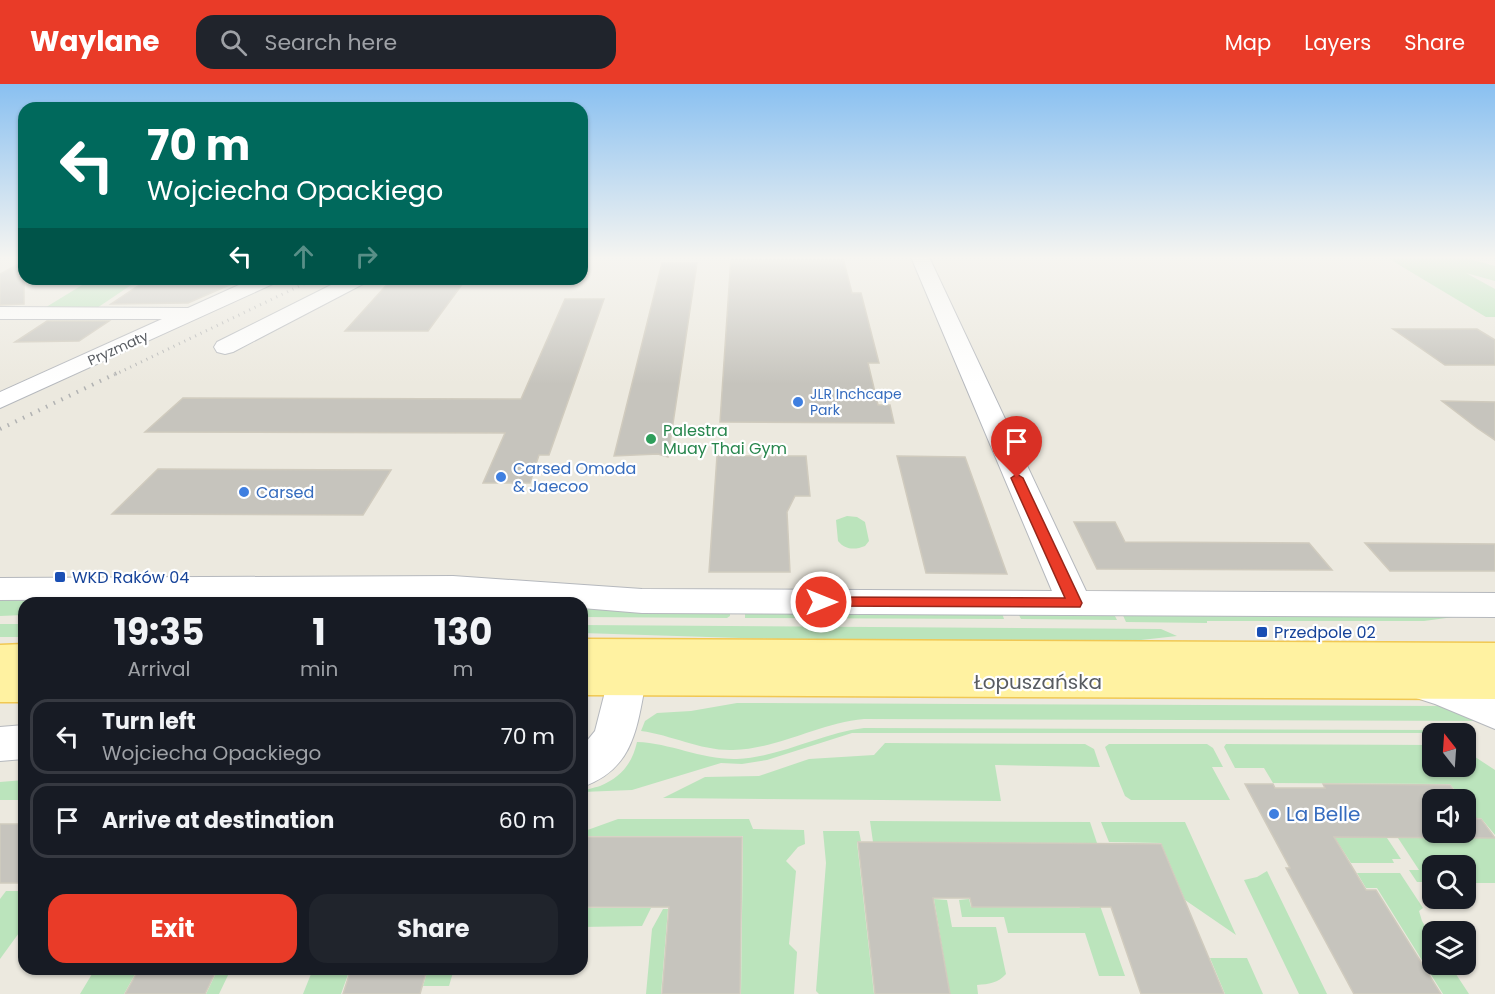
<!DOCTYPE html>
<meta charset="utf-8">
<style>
body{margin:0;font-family:Poppins,sans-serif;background:#20242c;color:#f1f3f6;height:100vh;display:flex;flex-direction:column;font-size:22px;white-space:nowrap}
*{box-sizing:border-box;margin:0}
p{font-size:20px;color:#9ea1a6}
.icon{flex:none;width:33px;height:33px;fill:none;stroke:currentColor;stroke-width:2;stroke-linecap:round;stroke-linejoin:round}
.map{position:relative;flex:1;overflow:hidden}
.details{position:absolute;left:18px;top:513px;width:570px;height:378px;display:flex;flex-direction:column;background:#171b24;border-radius:18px;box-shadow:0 2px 4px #0004}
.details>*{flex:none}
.banner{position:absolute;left:18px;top:18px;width:570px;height:183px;border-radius:18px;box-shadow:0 2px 4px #0004;background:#00695c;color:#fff;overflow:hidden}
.needle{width:39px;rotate:343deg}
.fabs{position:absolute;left:1422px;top:639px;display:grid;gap:12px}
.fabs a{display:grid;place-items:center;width:54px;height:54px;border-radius:12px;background:#171b24;box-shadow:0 2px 4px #0004;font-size:30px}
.pin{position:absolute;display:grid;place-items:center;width:51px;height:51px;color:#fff;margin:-62px -26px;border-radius:50% 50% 50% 0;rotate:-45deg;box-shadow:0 0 6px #0007}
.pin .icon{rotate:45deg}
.me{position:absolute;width:66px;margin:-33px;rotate:90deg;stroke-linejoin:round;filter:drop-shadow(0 0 4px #0008)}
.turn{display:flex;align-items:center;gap:21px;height:126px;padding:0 30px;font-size:27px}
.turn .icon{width:78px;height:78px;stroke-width:2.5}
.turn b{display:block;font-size:42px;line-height:51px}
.lanes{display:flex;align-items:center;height:57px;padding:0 30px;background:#0003;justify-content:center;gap:30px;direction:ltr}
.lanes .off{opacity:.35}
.eta{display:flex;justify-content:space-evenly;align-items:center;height:102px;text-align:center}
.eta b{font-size:36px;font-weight:700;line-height:42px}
.action{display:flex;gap:12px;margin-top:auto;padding:12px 30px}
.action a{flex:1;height:69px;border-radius:18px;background:#e93b28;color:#fff;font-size:24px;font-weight:700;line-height:69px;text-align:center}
.action a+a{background:#20242c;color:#f1f3f6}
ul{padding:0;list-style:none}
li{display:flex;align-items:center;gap:18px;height:75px;margin:0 12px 9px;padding:0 18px;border:3px solid #363941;border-radius:18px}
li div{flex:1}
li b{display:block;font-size:22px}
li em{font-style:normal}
header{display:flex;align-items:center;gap:36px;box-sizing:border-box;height:84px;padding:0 30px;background:#e93b28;color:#fff}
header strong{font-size:28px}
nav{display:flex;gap:33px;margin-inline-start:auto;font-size:21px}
.search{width:420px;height:54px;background:#20242c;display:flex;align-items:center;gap:15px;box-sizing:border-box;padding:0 21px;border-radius:18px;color:#9ea1a6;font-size:22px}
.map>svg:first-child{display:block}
.green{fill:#bbe4bc}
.building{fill:#c6c4bd;stroke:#d0cbbe;stroke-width:1.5}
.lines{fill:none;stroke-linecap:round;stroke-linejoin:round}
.minor-casing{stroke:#b5b8bd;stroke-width:2}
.major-casing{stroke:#f1c853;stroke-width:3}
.minor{fill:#fff;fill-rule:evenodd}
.major{fill:#fff2a1;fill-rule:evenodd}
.rail-far1{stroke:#b1b2b2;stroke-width:3;stroke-dasharray:1 5;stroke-linecap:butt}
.rail{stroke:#b1b2b2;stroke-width:4;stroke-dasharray:1.5 7;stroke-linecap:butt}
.route{fill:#e93b28;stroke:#97261a;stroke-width:1.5}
.shop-dot{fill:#3f7fe0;stroke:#fff;stroke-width:2}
.leisure-dot{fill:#2e9e5b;stroke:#fff;stroke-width:2}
.transit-dot{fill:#1a4fb4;stroke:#fff;stroke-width:2}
.labels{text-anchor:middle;stroke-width:4.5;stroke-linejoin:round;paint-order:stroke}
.far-street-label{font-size:14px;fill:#585c61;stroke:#fff}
.far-shop-label{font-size:14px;fill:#366cbe;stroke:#fff;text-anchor:start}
.leisure-label{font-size:16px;fill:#27864d;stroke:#fff;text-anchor:start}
.shop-label{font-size:16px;fill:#366cbe;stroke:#fff;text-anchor:start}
.transit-label{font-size:16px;fill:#164399;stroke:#fff;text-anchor:start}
.near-street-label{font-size:20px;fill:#585c61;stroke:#fff}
.near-shop-label{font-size:20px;fill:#366cbe;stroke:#fff;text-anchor:start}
</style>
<header>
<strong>Waylane</strong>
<div class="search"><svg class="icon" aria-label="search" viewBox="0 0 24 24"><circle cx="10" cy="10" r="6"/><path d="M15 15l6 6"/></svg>Search here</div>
<nav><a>Map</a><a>Layers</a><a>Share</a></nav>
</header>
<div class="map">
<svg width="1495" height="910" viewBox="0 0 1495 910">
<rect width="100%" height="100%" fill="#ece9df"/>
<path class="green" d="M1386,173H1462L1495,182V197L1466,189L1495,205V233H1486Z
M92,195H140L97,224L43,225Z
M847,432L857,433L865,438L869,457L865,462C855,466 845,466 838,457L836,436Z
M376,512L393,519H24V531L0,532V514Z
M582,523L730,527V532L727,534L582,533Z
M745,527L1002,529L1004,535L745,534Z
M1121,527L1476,530L1424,537H1207V539L1126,538Z
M1018,529L1114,530L1117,536L1021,535Z
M0,540H24V553H0Z
M582,541L1161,545L1177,552L1123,558L840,557L582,549Z
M737,619L1443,622L1485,637L864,635C819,639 778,665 733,666C701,667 672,651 641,647L645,637L657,629L691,627Z
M864,644L1431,646L1446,649H852L767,676L742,680L721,679L632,706L582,708C586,705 594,704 600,702C621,693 632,680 637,658C671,659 702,676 737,675C781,673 821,649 864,644Z
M885,659L1085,660L1094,665L1100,683L995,681L1001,717L663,714L705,693L759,692L809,675L874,671Z
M1109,660H1207L1213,664L1223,683H1212L1230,716H1131L1125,712L1105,663Z
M1226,660L1432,661V682H1466V667L1495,686V751L1481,734H1476L1466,720V716L1462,715L1450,700L1273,699L1264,684H1235L1224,663Z
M24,696V716H0V698Z
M618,735H749L753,745L804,746L805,760L798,763L786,777L796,787L789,860L797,868L794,910H741L743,752H582V748Z
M870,737L1090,738L1097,759L873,758Z
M1101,738H1185L1236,851L1185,816L1161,759L1109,758Z
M823,747H859L861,757L857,758L874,910H819L816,907L826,779Z
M1335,754H1387L1401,775H1392L1394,779H1351Z
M1398,754H1495V799H1466V782H1432V798H1417L1409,786H1419Z
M1267,787L1327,910H1299L1244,796L1257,793Z
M1357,789H1400L1423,824L1419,827L1422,837L1432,854V880L1450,881L1469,910H1443L1377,804H1366Z
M6,807H24V842L0,875V815Z
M934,815L947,816L952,843H996L1006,890C998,899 989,900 977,901L978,910H950Z
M969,815L971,823L1080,824L1078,816H1098L1125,892H1099L1085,849H1008L1004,833H962L959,816Z
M582,824H651L642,842L582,843Z
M663,825H668L661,910H646L652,845Z
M1210,874H1247L1263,910H1225Z
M95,885H138L124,910H80Z
M218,885H231L219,910H206Z
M313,885H350L341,910H303Z
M428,885H454L449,902H423Z"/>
<path class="building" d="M731,173L843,174L852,209H861L879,279H868L878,321H890L894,339L720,338Z
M24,177V220L0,221V190Z
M662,179H697L668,373L658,370L614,372Z
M243,195L188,219L111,220L147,196Z
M392,195H466L428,247H345Z
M565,215H604L549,371H539L530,399H483L505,349L145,348L183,314L521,315Z
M47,237H109L79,257L15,258Z
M1393,245H1477L1495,256V281H1445Z
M1442,317L1495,318V356L1477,344Z
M717,372H806L810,412H795L787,428L790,488H709Z
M897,372L965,373L1007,490L926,489Z
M158,385L391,386L363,431L112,430Z
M1074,438H1115L1125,458L1309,459L1332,486L1097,485Z
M1365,459L1495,460V487H1390Z
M1245,700H1273L1275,704H1325L1323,700L1450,701L1461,716H1432V748H1466V721L1477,735H1481L1495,754L1334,753L1366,806H1376L1441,910H1354L1286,784H1290Z
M0,740H24V799H0Z
M582,753H742L740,910H662L669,823H582Z
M858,758L1161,760L1224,910H1141L1111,823H972L970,814H933L950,910H875Z
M139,885H217L205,910H125Z
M351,885H427L420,910H343Z"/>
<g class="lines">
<g class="minor-casing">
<path id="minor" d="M911,173H929L1086,507L1495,509V533L642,529L582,524V519H513L453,514L0,516V494L453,492L642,505L1052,507Z
M252,195H278L275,199L0,324V308L162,235H0V223L188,224Z
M343,195H368L365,199L233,268L225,270L217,268L214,263L217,258Z
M627,581L641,586L646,596C637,644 634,685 582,703V663L595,647L608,596L613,586Z
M1421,586L1460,597L1495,612V645L1435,620L1407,611L1402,601L1407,591Z
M24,641V675L0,677V643Z"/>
</g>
<g class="major-casing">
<path id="major" d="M582,555L1495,559V615L582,611Z
M24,560V618H0V561Z"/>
</g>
<use href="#minor" class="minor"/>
<use href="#major" class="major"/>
<path class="rail-far1" d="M114,291L314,195"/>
<path class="rail" d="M0,345L117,289"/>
</g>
<linearGradient id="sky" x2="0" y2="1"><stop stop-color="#89c0f1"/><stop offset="0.58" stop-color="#f6f5f1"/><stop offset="1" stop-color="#f6f5f1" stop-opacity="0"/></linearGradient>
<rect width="1495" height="300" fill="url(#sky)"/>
<path class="route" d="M1017,390L1023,394L1082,519L1080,523L815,522L813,518L821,513L1065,514L1011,394Z"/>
<g class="shop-dot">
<circle cx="798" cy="318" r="6"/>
<circle cx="501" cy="393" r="6"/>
<circle cx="244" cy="408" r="6"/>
<circle cx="1274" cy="730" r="6"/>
</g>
<circle class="leisure-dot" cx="651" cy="355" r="6"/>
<g class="transit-dot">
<rect x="54" y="487" width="12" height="12" rx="3"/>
<rect x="1256" y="542" width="12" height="12" rx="3"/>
</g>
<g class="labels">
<g class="far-street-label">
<text transform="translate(118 264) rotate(-24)" y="5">Pryzmaty</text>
</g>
<g class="far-shop-label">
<text x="810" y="315">JLR Inchcape<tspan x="810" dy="16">Park</tspan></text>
</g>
<g class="leisure-label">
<text x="663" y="352">Palestra<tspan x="663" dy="18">Muay Thai Gym</tspan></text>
</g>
<g class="shop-label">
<text x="513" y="390">Carsed Omoda<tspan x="513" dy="18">&amp; Jaecoo</tspan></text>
<text x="256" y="414">Carsed</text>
</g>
<g class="transit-label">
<text x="72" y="499">WKD Raków 04</text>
<text x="1274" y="554">Przedpole 02</text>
</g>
<g class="near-street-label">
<text x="1038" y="605">Łopuszańska</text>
</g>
<g class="near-shop-label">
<text x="1286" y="737">La Belle</text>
</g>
</g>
</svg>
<div class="fabs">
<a><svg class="needle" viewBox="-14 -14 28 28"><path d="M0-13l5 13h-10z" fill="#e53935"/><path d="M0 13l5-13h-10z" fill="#9ea1a6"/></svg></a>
<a><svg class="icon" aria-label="sound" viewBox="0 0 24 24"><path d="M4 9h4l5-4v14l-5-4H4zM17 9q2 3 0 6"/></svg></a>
<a><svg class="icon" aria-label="search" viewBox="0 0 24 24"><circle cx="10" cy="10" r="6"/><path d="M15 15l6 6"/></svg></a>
<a><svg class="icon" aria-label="layers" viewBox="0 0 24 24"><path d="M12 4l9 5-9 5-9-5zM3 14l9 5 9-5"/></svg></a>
</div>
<div class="pin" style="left:1017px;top:394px;background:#d93025"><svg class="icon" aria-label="arrive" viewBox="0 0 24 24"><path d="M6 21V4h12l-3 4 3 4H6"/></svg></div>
<svg class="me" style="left:821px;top:518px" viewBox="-20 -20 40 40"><circle r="17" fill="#e93b28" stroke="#fff" stroke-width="3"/><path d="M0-11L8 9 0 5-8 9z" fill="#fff"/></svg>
<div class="banner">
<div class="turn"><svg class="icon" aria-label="left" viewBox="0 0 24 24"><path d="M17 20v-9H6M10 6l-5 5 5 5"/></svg><div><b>70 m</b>Wojciecha Opackiego</div></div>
<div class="lanes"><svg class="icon" aria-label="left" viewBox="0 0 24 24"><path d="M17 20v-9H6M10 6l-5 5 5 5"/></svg><svg class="icon off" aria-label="ahead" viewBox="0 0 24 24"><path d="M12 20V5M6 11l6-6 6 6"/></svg><svg class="icon off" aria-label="right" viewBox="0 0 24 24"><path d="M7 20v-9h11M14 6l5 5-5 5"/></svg></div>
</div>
<section class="details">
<div class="eta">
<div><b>19:35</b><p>Arrival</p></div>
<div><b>1</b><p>min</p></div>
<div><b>130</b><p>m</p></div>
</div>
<ul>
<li><svg class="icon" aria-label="left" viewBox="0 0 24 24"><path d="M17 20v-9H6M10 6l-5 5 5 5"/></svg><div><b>Turn left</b><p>Wojciecha Opackiego</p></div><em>70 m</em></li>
<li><svg class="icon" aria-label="arrive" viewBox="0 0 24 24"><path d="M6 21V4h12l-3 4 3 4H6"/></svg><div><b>Arrive at destination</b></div><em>60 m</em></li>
</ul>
<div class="action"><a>Exit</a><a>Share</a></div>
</section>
</div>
